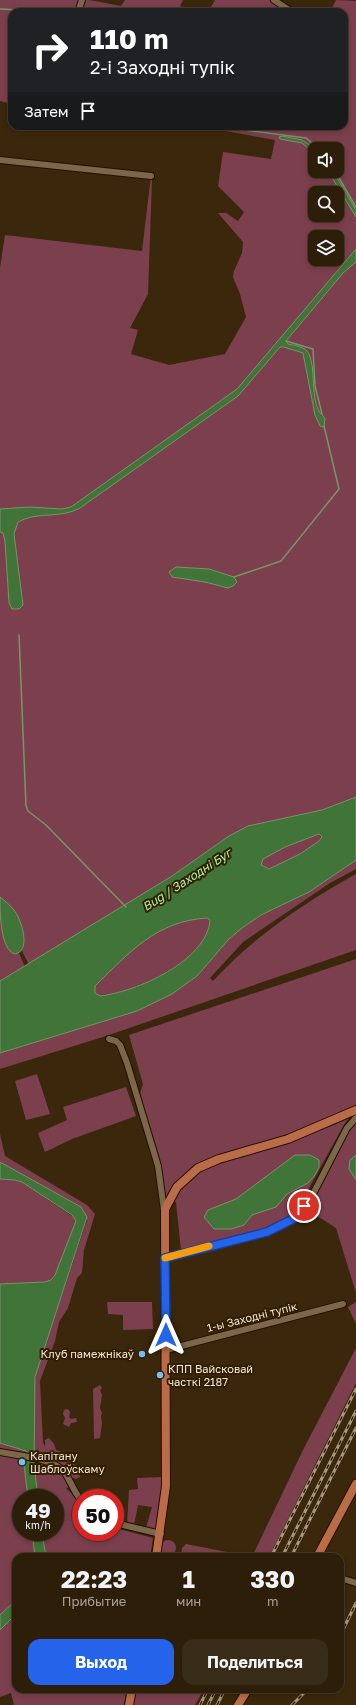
<!DOCTYPE html>
<html lang="ru">
<meta charset="utf-8">
<style>
body{margin:0;font-family:"Golos Text",sans-serif;background:#382b17;color:#f1f3f6;height:100vh;display:flex;flex-direction:column;font-size:15px;white-space:nowrap}
*{box-sizing:border-box;margin:0}
p{font-size:13px;color:#a6a29c}
.icon{flex:none;width:22px;height:22px;fill:none;stroke:currentColor;stroke-width:2;stroke-linecap:round;stroke-linejoin:round}
.map{position:relative;flex:1;overflow:hidden}
.details{position:absolute;left:12px;top:1553px;width:332px;height:140px;display:flex;flex-direction:column;background:#2c1e09;border-radius:12px;box-shadow:0 2px 6px #0003,0 0 0 1px #483c2a}
.details>*{flex:none}
.guide{position:absolute;left:8px;top:8px;width:340px;height:122px;border-radius:12px;box-shadow:0 2px 6px #0003,0 0 0 1px #483c2a;background:#202124;color:#fff;overflow:hidden}
.controls{position:absolute;left:308px;top:142px;display:grid;gap:8px}
.controls a{display:grid;place-items:center;width:36px;height:36px;border-radius:8px;background:#2c1e09;box-shadow:0 2px 6px #0003,0 0 0 1px #483c2a;font-size:20px}
.speed{position:absolute;left:12px;top:1489px;display:flex;gap:8px;font-size:20px;font-weight:700;text-align:center}
.speed>*{display:grid;place-content:center;width:52px;height:52px;border-radius:50%;background:#2c1e09;box-shadow:0 2px 6px #0003,0 0 0 1px #483c2a;line-height:1}
.speed small{font-size:10px;font-weight:400}
.speed .limit{border:6px solid #d22;background:#fff;color:#111}
.pin{position:absolute;display:grid;place-items:center;width:34px;height:34px;color:#fff;margin:-17px;border:2px solid #fff;border-radius:50%;box-shadow:0 1px 4px #0007}
.me{position:absolute;width:44px;margin:-22px;rotate:0deg;stroke-linejoin:round;filter:drop-shadow(0 0 3px #0008)}
.turn{display:flex;align-items:center;gap:14px;height:84px;padding:0 16px;font-size:18px}
.turn .icon{width:52px;height:52px;stroke-width:2.5}
.turn b{display:block;font-size:28px;line-height:34px}
.then{display:flex;align-items:center;height:38px;padding:0 16px;background:#0003;gap:8px;font-size:15px}
.eta{display:flex;justify-content:space-evenly;align-items:center;height:68px;text-align:center}
.eta b{font-size:24px;font-weight:700;line-height:28px}
.button{display:flex;gap:8px;margin-top:auto;padding:8px 16px}
.button a{flex:1;height:46px;border-radius:12px;background:#2563eb;color:#fff;font-size:16px;font-weight:700;line-height:46px;text-align:center}
.button a+a{background:#382b17;color:#f1f3f6}
.map>svg:first-child{display:block}
.green{fill:#7c3f4e;fill-rule:evenodd}
.water{fill:#417438;stroke:#769668;fill-rule:evenodd}
.lines{fill:none;stroke-linecap:round;stroke-linejoin:round}
.stream{stroke:#769668;stroke-width:1.5}
.minor-casing{stroke:#221000;stroke-width:8}
.major-casing{stroke:#221000;stroke-width:10}
.minor{stroke:#7d674b;stroke-width:6}
.major{stroke:#ba6c49;stroke-width:8}
.rail-casing{stroke:#a89884;stroke-width:3}
.rail{stroke:#311e03;stroke-width:1.5;stroke-dasharray:4.5;stroke-linecap:butt}
.route-casing{stroke:#184099;stroke-width:10}
.route{stroke:#2563eb;stroke-width:7}
.slow{stroke:#f59e0b;stroke-width:7}
.poi-dot{fill:#75c0f6;stroke:#311e03;stroke-width:1.5}
.labels{text-anchor:middle;stroke-width:4;stroke-linejoin:round;paint-order:stroke}
.street-label{font-size:11px;fill:#f3e6d7;stroke:#311e03}
.poi-label{font-size:11px;fill:#f3e6d7;stroke:#311e03;text-anchor:start}
.water-label{font-size:12px;font-style:italic;fill:#acf49e;stroke:#311e03}
</style>
<div class="map">
<svg width="356" height="1705" viewBox="0 0 356 1705">
<rect width="100%" height="100%" fill="#3b280c"/>
<path class="green" d="M0,0H89L121,6L125,0H183L180,6L191,12H12V104L0,101Z
M215,0H271L290,12H208Z
M336,0L356,1V797L322,810L248,826L229,836L172,876L125,906L29,965L22,951L19,953L25,967L0,981V268L5,235L142,251L151,176L152,179L148,294L130,328L138,330L131,354L169,365L225,354L246,317L240,294L233,277L234,271L242,253L243,242L218,213H226L238,221L244,212L218,186L223,152L271,159L275,140L198,126H344V12H330ZM315,149H337V171H315ZM315,193H337V215H315ZM315,237H337V259H315Z
M319,834L322,839L300,854L276,867L269,869L261,865L263,859L285,847Z
M356,860V869L330,883L243,942L210,978L213,981C253,937 304,903 356,874V950L106,1036L0,1069V1053L137,1011L172,994L197,976L229,939L242,928L261,915L309,892Z
M207,918L210,920C207,961 136,992 100,996L95,993V986C129,952 155,921 207,918Z
M356,959V1111L345,1123L294,1215L267,1230L181,1250L176,1202L165,1203L162,1168L138,1100L143,1084L129,1035Z
M37,1074L50,1114L26,1120L15,1081Z
M126,1087L136,1116L72,1139L45,1152L38,1133L67,1120L63,1107Z
M356,1122V1293L336,1228L322,1219L305,1210L315,1195L350,1129Z
M0,1134L5,1156L87,1205L95,1214L84,1250L82,1273L77,1278L68,1308L59,1322L55,1341L40,1381L43,1443L45,1446V1440L49,1438L54,1444L56,1450L67,1454L69,1462H73L77,1468L80,1477L75,1479L70,1476L67,1472L70,1469L66,1465H61L52,1459L34,1455V1384L37,1370L87,1220L81,1207L0,1162Z
M0,1179L15,1180L22,1182L76,1219L75,1227L55,1275L51,1280L45,1282L0,1284Z
M107,1302H152L153,1329L123,1330V1315L108,1314Z
M356,1302V1324L348,1307Z
M356,1348V1383L269,1557H252L303,1450Z
M100,1385L102,1388L100,1390L102,1395L100,1408L102,1413L101,1417L102,1423L100,1438L94,1439L93,1389Z
M68,1409L70,1412L69,1417L71,1419L76,1418L77,1422L71,1423L69,1427L63,1424L65,1418L63,1414L64,1410Z
M0,1443L22,1448L28,1454V1460L24,1465L28,1498H21V1532H32L35,1557H16V1600L0,1615Z
M39,1463C56,1466 63,1472 70,1487L66,1488L77,1499L81,1507V1532H115V1528L153,1538L150,1557H46L42,1532H55V1498H38L34,1465Z
M162,1477L161,1500L155,1531L146,1528L152,1507L138,1505L134,1525L127,1523L129,1490L138,1489L137,1478Z
M160 1548a8 8 0 1 1 16 0a8 8 0 1 1-16 0Z
M186,1544L237,1554L236,1557H181L182,1548Z
M16,1614V1689H127L124,1705H14L11,1693L0,1697V1630Z
M134,1689H204L195,1705H131Z"/>
<path class="water" d="M282,136L302,140L316,149L315,154L302,143L280,139L279,137Z
M328,171H333L356,210V217Z
M356,249V262L343,273L286,341L288,344C293,345 301,346 306,350C317,360 310,397 319,411C320,414 323,415 325,418L324,427L320,426L315,415L303,353L284,347H280L238,396L80,508C61,519 37,511 18,522L14,534L23,605L19,609H12L9,603L5,541L3,533L0,532V509L29,507L62,509L71,507L237,389Z
M176,567L209,569L234,577L237,582L233,586L228,588L205,582L172,577L169,572Z
M356,797V860L309,892L261,915L242,928L229,939L197,976L172,994L137,1011L0,1053V981L172,876L229,836L248,826L322,810ZM319,834L322,837L319,841L300,854L269,869L261,865L263,859L285,847ZM207,918L210,920C207,961 136,992 100,996L95,993V986C129,953 156,921 207,918Z
M0,897C5,901 10,905 14,910C21,919 32,950 15,954C0,950 0,911 0,897Z
M295,1155H310L319,1160V1167L315,1175L308,1183L287,1194L276,1207L252,1215L244,1225L231,1229H214L204,1217L208,1210L236,1199Z
M356,1155V1180L349,1169L350,1160Z
M0,1162L81,1207L87,1217L35,1377L34,1465L38,1498H28L24,1465L28,1458L26,1451L0,1443V1284L45,1282L51,1280L55,1275L76,1221L72,1215L22,1182L15,1180L0,1179Z
M32,1532H42L46,1557H35Z
M16,1600V1614L0,1630V1615Z"/>
<g class="lines">
<path class="stream" d="M0,9L65,12
M214,126L306,138L319,149
M335,171L356,207
M286,341L313,349L315,386L322,414
M234,577L281,561L339,489L324,426
M19,635L26,806L28,811L46,825L126,907"/>
<g class="minor-casing">
<path id="minor" d="M274,0L292,12
M78,12L82,0
M0,160L151,176
M109,1039L116,1041L120,1045L127,1063L158,1166L164,1210
M165,1258L267,1233L295,1218L313,1194L347,1128L356,1118
M166,1350L343,1304
M0,1452C18,1456 55,1458 65,1473C71,1482 74,1492 81,1500
M115,1523L161,1534
M340,1578L356,1583"/>
</g>
<g class="major-casing">
<path id="major" d="M156,1557L166,1486L165,1209L177,1187L198,1168L219,1159L288,1139L356,1110
M317,1557L356,1484
M129,1705L132,1689
M238,1705L248,1689"/>
</g>
<use href="#minor" class="minor"/>
<use href="#major" class="major"/>
<g class="rail-casing">
<path id="rail" d="M271,1557L356,1389
M282,1557L356,1411
M291,1557L356,1428
M340,1636L356,1603
M200,1705L208,1689
M208,1705L216,1689
M217,1705L225,1689
M292,1705L308,1689"/>
</g>
<use href="#rail" class="rail"/>
</g>
<g class="lines">
<g class="route-casing">
<path id="route" d="M166,1335L165,1258L267,1232L295,1218L304,1206"/>
</g>
<use href="#route" class="route"/>
<path class="slow" d="M165,1258L209,1246"/>
</g>
<g class="poi-dot">
<circle cx="142" cy="1354" r="4"/>
<circle cx="160" cy="1375" r="4"/>
<circle cx="22" cy="1462" r="4"/>
</g>
<g class="labels">
<g class="street-label">
<text transform="translate(252 1317) rotate(-14)" y="4">1-ы Заходні тупік</text>
</g>
<g class="poi-label">
<text x="134" y="1358" text-anchor="end">Клуб памежнікаў</text>
<text x="168" y="1373">КПП Вайсковай<tspan x="168" dy="13">часткі 2187</tspan></text>
<text x="30" y="1460">Капітану<tspan x="30" dy="13">Шаблоўскаму</tspan></text>
</g>
<g class="water-label">
<text transform="translate(187 880) rotate(-33)" y="4">Bug / Заходні Буг</text>
</g>
</g>
</svg>
<div class="controls">
<a><svg class="icon" aria-label="sound" viewBox="0 0 24 24"><path d="M4 9h4l5-4v14l-5-4H4zM17 9q2 3 0 6"/></svg></a>
<a><svg class="icon" aria-label="search" viewBox="0 0 24 24"><circle cx="10" cy="10" r="6"/><path d="M15 15l6 6"/></svg></a>
<a><svg class="icon" aria-label="layers" viewBox="0 0 24 24"><path d="M12 4l9 5-9 5-9-5zM3 14l9 5 9-5"/></svg></a>
</div>
<div class="speed"><div>49<small>km/h</small></div><div class="limit">50</div></div>
<div class="pin" style="left:304px;top:1206px;background:#d93025"><svg class="icon" aria-label="arrive" viewBox="0 0 24 24"><path d="M6 21V4h12l-3 4 3 4H6"/></svg></div>
<svg class="me" style="left:166px;top:1335px" viewBox="-20 -20 40 40"><path d="M0-17L14 15 0 8-14 15z" fill="#2563eb" stroke="#fff" stroke-width="4"/></svg>
<div class="guide">
<div class="turn"><svg class="icon" aria-label="right" viewBox="0 0 24 24"><path d="M7 20v-9h11M14 6l5 5-5 5"/></svg><div><b>110 m</b>2-і Заходні тупік</div></div>
<div class="then">Затем<svg class="icon" aria-label="arrive" viewBox="0 0 24 24"><path d="M6 21V4h12l-3 4 3 4H6"/></svg></div>
</div>
<section class="details">
<div class="eta">
<div><b>22:23</b><p>Прибытие</p></div>
<div><b>1</b><p>мин</p></div>
<div><b>330</b><p>m</p></div>
</div>
<div class="button"><a>Выход</a><a>Поделиться</a></div>
</section>
</div>
